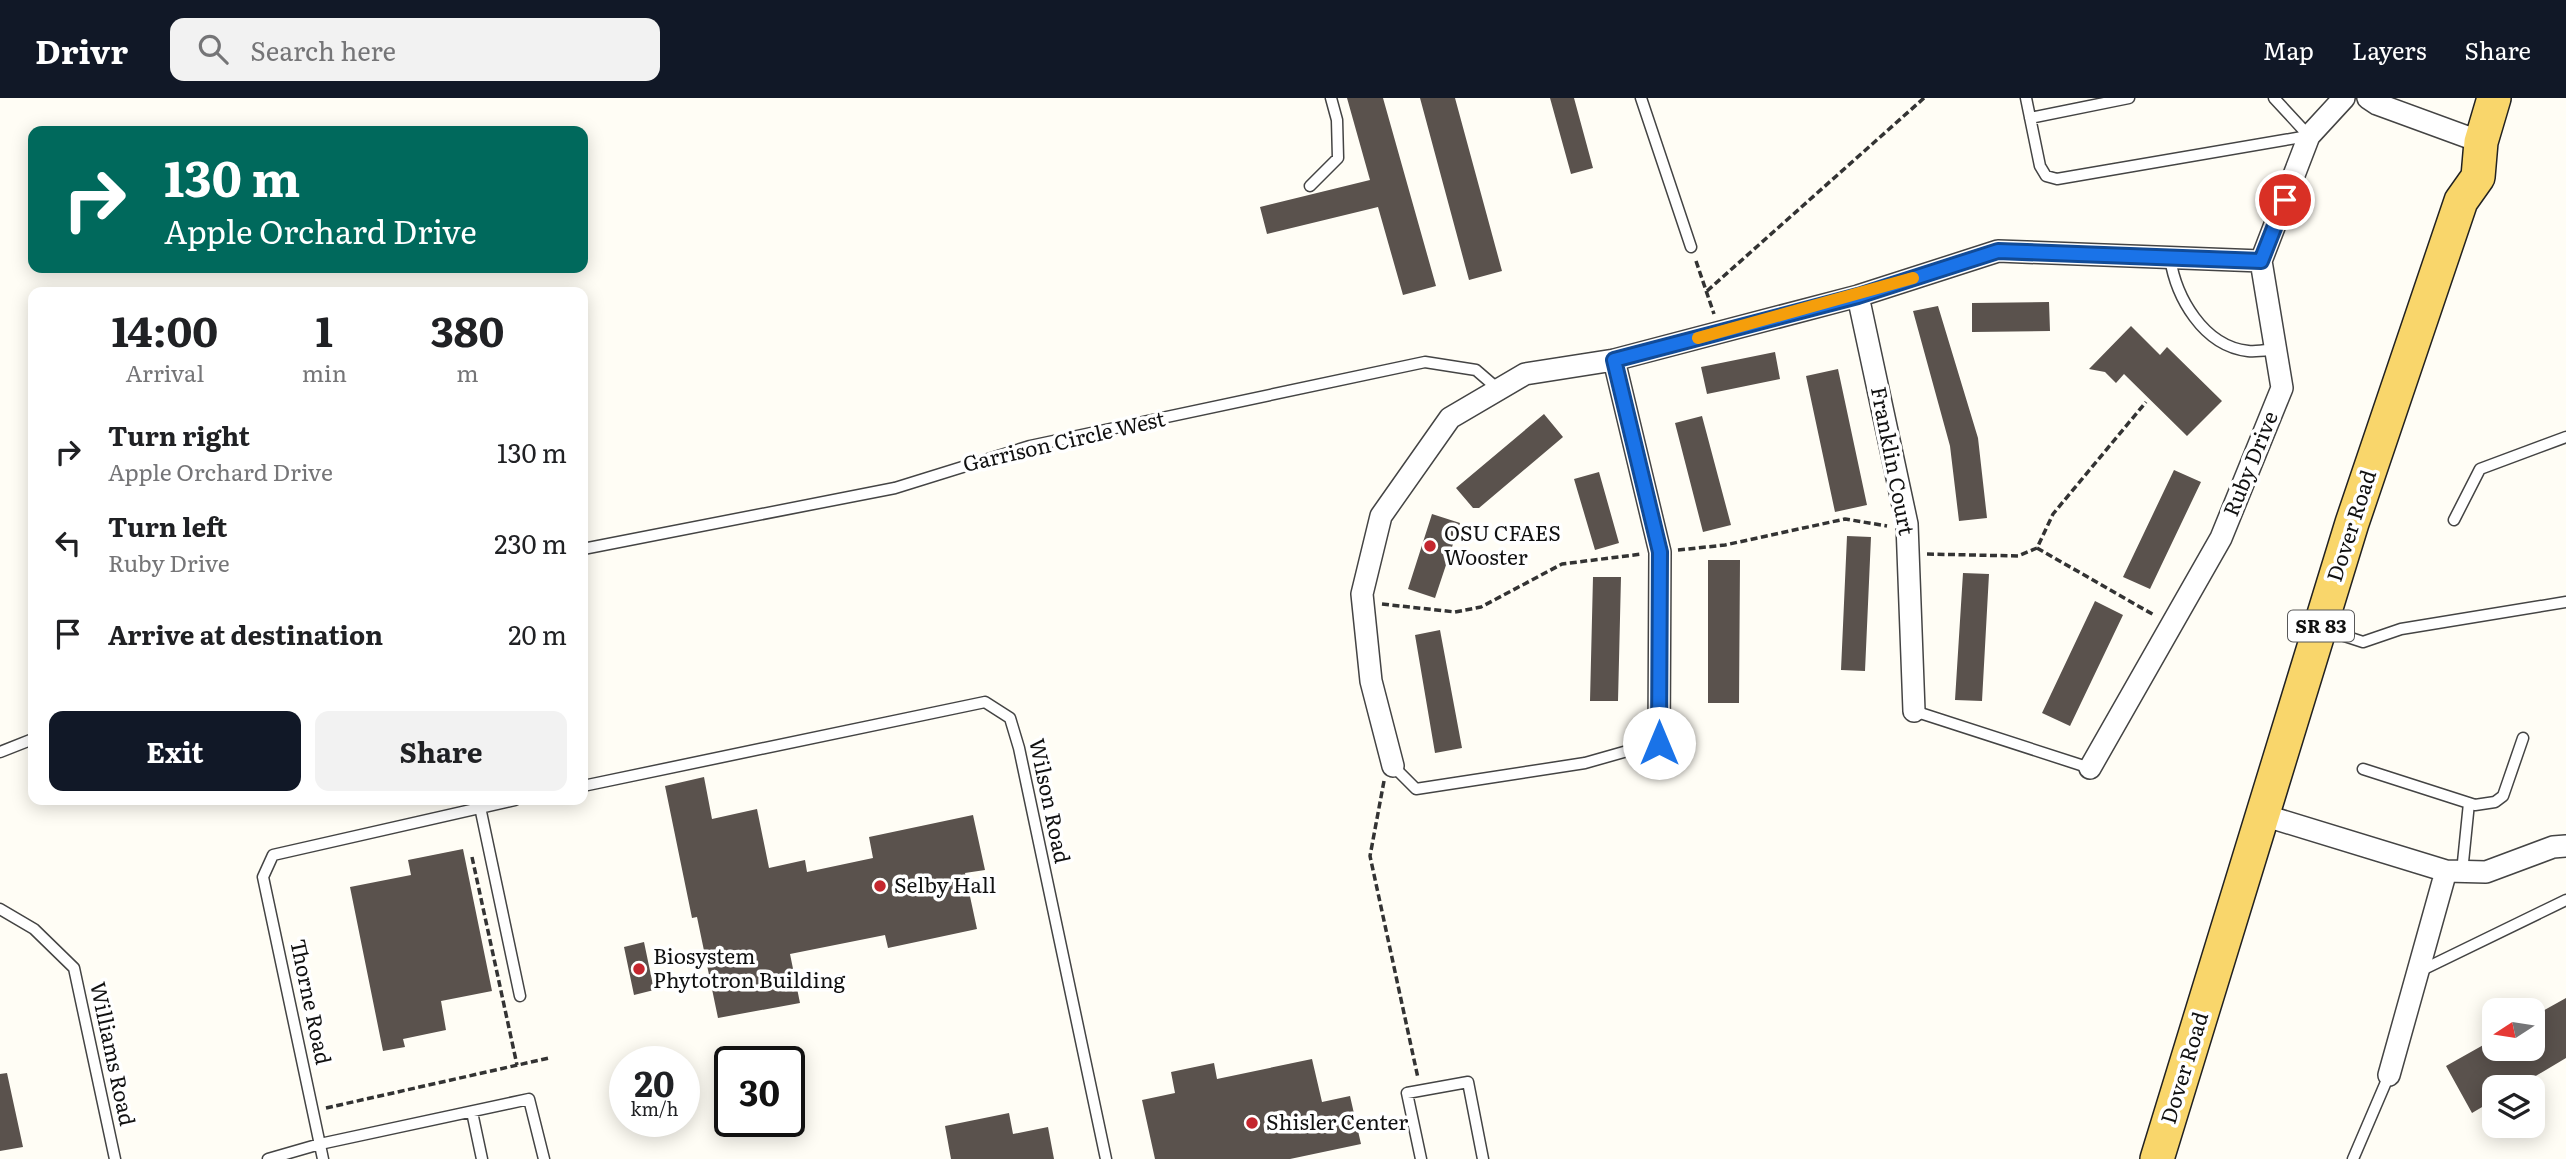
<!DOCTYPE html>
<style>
body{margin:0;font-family:Literata,serif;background:#f2f2f2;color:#202124;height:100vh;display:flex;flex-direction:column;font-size:26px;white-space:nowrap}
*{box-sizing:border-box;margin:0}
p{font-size:23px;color:#757577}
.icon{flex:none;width:38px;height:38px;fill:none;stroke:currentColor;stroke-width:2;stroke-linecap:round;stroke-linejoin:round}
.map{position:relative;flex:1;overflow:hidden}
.sheet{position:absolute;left:28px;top:189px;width:560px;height:518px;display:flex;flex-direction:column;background:#fff;border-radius:14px;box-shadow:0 4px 18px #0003}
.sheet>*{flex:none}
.top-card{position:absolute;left:28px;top:28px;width:560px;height:147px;border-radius:14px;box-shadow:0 4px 18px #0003;background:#00695c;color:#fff;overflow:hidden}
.needle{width:46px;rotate:258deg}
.buttons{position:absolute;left:2482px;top:900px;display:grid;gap:14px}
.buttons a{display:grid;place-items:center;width:63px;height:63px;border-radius:14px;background:#fff;box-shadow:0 4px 18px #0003;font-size:35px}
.speed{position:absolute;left:609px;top:948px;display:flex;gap:14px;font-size:35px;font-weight:700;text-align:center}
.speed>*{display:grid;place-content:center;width:91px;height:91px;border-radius:50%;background:#fff;box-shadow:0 4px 18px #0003;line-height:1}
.speed small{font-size:18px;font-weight:400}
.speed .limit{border:4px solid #111;border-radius:10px;background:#fff;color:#111}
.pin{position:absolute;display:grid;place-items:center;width:60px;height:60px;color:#fff;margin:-30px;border:4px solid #fff;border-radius:50%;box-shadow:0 2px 7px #0007}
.me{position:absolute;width:77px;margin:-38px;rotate:0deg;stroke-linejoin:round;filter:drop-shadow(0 0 5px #0008)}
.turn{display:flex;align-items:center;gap:24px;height:147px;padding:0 21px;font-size:32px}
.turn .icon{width:91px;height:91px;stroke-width:2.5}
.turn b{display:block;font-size:49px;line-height:60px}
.eta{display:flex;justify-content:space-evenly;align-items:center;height:119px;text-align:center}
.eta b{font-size:42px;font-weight:700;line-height:49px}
.primary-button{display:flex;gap:14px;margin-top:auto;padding:14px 21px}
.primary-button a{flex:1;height:80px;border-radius:14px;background:#111827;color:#fff;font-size:28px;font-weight:700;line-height:80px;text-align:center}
.primary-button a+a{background:#f2f2f2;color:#202124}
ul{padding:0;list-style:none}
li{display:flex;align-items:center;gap:21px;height:91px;padding:0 21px}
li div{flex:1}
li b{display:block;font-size:26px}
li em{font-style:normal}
header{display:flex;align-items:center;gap:42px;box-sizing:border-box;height:98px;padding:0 35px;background:#111827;color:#fff}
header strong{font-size:33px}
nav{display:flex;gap:38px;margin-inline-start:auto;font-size:24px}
.search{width:490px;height:63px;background:#f2f2f2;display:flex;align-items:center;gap:18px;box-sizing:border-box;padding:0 24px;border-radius:14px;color:#757577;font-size:26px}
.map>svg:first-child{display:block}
.building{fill:#5a524d}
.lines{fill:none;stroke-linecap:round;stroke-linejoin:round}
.lane-casing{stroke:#444;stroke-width:13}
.street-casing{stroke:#444;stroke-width:24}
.primary-casing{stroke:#222;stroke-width:36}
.path{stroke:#333;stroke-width:3.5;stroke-dasharray:7 3.5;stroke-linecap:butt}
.lane{stroke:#fff;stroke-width:10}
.street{stroke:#fff;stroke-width:21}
.primary{stroke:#f9d66b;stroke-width:33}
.route-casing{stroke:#114b97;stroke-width:18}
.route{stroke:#1a73e8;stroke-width:12}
.slow{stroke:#f59e0b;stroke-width:12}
.poi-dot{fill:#c4262e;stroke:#fff;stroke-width:2.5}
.labels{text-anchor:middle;stroke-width:7;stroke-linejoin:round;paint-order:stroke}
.shield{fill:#fff;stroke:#585858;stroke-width:2}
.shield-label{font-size:19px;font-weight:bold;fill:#111}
.street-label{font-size:21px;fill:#111;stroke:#fff}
.poi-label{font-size:21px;fill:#111;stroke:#fff;text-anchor:start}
</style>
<header>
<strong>Drivr</strong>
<div class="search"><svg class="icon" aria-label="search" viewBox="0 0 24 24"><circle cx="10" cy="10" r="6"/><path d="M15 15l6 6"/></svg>Search here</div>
<nav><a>Map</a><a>Layers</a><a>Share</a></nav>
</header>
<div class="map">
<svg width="2566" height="1061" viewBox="0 0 2566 1061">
<rect width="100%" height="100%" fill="#fffdf5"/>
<path class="building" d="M1347,0H1383L1436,188L1403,197L1378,109L1267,136L1260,109L1370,82Z
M1420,0H1455L1502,173L1469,182Z
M1550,0H1574L1593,70L1571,76Z
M2049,204L2050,233L1972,234V205Z
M1938,208L1978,340L1987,420L1959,423L1950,348L1913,213Z
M2131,228L2160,257L2167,249L2222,303L2187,338L2124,276L2116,285L2105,274L2089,271Z
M1775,254L1780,281L1707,296L1701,269Z
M1838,271L1867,407L1835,414L1806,278Z
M1544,316L1563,339L1479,410H1473L1456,390Z
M1702,318L1731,427L1703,434L1675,325Z
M2174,372L2201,384L2150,491L2123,479Z
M1599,374L1619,445L1595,452L1574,381Z
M1432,416L1460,425L1435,500L1408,491Z
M1847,438L1871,439L1865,573L1841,572Z
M1708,462H1740L1739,605H1708Z
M1963,475L1989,476L1982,603L1955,602Z
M1593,479H1621L1618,603H1590Z
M2095,503L2123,517L2070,628L2042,615Z
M1440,532L1462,650L1435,655L1415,537Z
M704,679L712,721L757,711L769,770L805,762L807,774L873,760L869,739L973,717L985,772L965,775L977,831L888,850L885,837L790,856L800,905L718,920L697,819L692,820L665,688Z
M463,751L492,893L441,903L446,932L403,941L405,949L383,953L350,789L411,777L408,762Z
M644,844L654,892L634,897L624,849Z
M2566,900V960L2517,989H2494V1002L2472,1015L2446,968L2494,941V950H2532V919Z
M1312,961L1322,1004L1350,998L1361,1046L1290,1061H1155L1142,1002L1175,995L1171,974L1214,965L1217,981Z
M7,975L23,1049L0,1053V976Z
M1009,1015L1013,1036L1048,1029L1054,1061H951L945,1028Z"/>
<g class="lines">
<g class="lane-casing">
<path id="lane" d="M1641,0L1691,149
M2026,0L2040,68L2046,78L2057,81L2308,38
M2274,0L2309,38
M2030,20L2129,0
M1310,88L1338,60L1337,22L1331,0
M2170,160C2176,199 2203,248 2248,253C2257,254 2267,252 2276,251
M2454,422L2480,371L2566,339
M583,451L895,390L1030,348L1425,264L1476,272L1498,291
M2323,531L2363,544L2401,531L2566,504
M1914,613L2090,670
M0,654L33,641
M1393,668L1416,691L1585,665L1659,644
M2363,671L2475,707L2495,704L2503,698L2523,640
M583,688L985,604L1010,620L1019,650L1106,1061
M480,709L520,898
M2462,774L2469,705
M0,811L34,831L74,870L115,1061
M2420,873L2566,802
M472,1014L482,1061
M268,1061L320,1046L529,1001L544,1061
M323,1061L263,779L273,757L515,702
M1421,1061L1407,995L1468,984L1483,1061
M2353,1061L2389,977"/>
</g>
<g class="street-casing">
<path id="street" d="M2368,0L2377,6L2481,44
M1858,198L1907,426L1914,613
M1614,262L1660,454L1659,644
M1393,668L1371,583L1362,496L1381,418L1450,320L1525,276L1614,262L1858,198L1998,153L2261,163
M2090,670L2221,440L2282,290L2261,163L2309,38L2344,0
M2263,717L2446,773L2486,774L2553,749L2566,748
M2389,977L2446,773"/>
</g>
<g class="primary-casing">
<path id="primary" d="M2157,1061L2352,425L2461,103L2478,79L2481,44L2494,0"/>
</g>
<path class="path" d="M1696,163L1714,216
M1707,193L1924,0
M2037,450L2154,517
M1678,452L1725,447L1845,421L1887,428
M1927,456L2018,458L2037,450L2053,416L2146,304
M1382,506L1455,514L1481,509L1562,466L1642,456
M1384,683L1370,758L1418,980
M472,759L517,967
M326,1010L549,960"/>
<use href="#lane" class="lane"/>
<use href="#street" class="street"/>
<use href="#primary" class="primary"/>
</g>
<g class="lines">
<g class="route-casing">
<path id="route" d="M1659,645L1660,454L1614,262L1858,198L1998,153L2261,163L2285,102"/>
</g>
<use href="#route" class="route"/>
<path class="slow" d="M1698,240L1913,180"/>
</g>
<g class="poi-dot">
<circle cx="1430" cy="448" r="7"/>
<circle cx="880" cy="788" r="7"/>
<circle cx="639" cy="871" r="7"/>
<circle cx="1252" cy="1025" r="7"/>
</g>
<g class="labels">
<rect class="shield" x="2288" y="512.5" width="66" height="31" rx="5"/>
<g class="shield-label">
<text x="2321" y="535">SR 83</text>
</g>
<g class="street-label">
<text transform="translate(1064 344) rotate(-13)" y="7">Garrison Circle West</text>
<text transform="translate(1892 363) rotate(79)" y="7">Franklin Court</text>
<text transform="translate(2251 366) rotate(-68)" y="7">Ruby Drive</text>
<text transform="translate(2352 428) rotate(-72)" y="7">Dover Road</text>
<text transform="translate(1049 703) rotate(78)" y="7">Wilson Road</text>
<text transform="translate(310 904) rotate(78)" y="7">Thorne Road</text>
<text transform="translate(112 956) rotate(78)" y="7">Williams Road</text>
<text transform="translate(2185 970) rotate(-73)" y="7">Dover Road</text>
</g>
<g class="poi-label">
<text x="1444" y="443">OSU CFAES<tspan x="1444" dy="24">Wooster</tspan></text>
<text x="894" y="795">Selby Hall</text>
<text x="653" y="866">Biosystem<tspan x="653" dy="24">Phytotron Building</tspan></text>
<text x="1266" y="1032">Shisler Center</text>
</g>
</g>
</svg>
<div class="buttons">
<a><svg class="needle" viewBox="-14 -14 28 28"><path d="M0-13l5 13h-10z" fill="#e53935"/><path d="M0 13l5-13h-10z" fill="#757577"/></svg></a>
<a><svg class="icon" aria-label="layers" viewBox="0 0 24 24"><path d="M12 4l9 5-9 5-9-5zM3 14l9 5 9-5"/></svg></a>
</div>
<div class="speed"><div>20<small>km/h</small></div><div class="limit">30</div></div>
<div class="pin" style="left:2285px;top:102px;background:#d93025"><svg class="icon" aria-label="arrive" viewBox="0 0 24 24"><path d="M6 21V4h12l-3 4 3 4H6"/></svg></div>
<svg class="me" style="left:1659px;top:645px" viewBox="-20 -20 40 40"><circle r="19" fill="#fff"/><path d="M0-13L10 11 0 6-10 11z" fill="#1a73e8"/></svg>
<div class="top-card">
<div class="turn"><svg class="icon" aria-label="right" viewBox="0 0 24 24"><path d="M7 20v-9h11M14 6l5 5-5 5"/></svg><div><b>130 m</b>Apple Orchard Drive</div></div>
</div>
<section class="sheet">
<div class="eta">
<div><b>14:00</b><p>Arrival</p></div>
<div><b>1</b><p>min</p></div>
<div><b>380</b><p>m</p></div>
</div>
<ul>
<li><svg class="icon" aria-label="right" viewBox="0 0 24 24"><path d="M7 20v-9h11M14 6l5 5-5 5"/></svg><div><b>Turn right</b><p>Apple Orchard Drive</p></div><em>130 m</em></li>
<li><svg class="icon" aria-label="left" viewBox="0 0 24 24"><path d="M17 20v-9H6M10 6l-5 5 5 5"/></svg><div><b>Turn left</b><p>Ruby Drive</p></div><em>230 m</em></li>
<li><svg class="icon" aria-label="arrive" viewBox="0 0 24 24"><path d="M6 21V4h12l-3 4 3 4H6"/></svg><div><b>Arrive at destination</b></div><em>20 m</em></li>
</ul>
<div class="primary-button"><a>Exit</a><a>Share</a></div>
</section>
</div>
